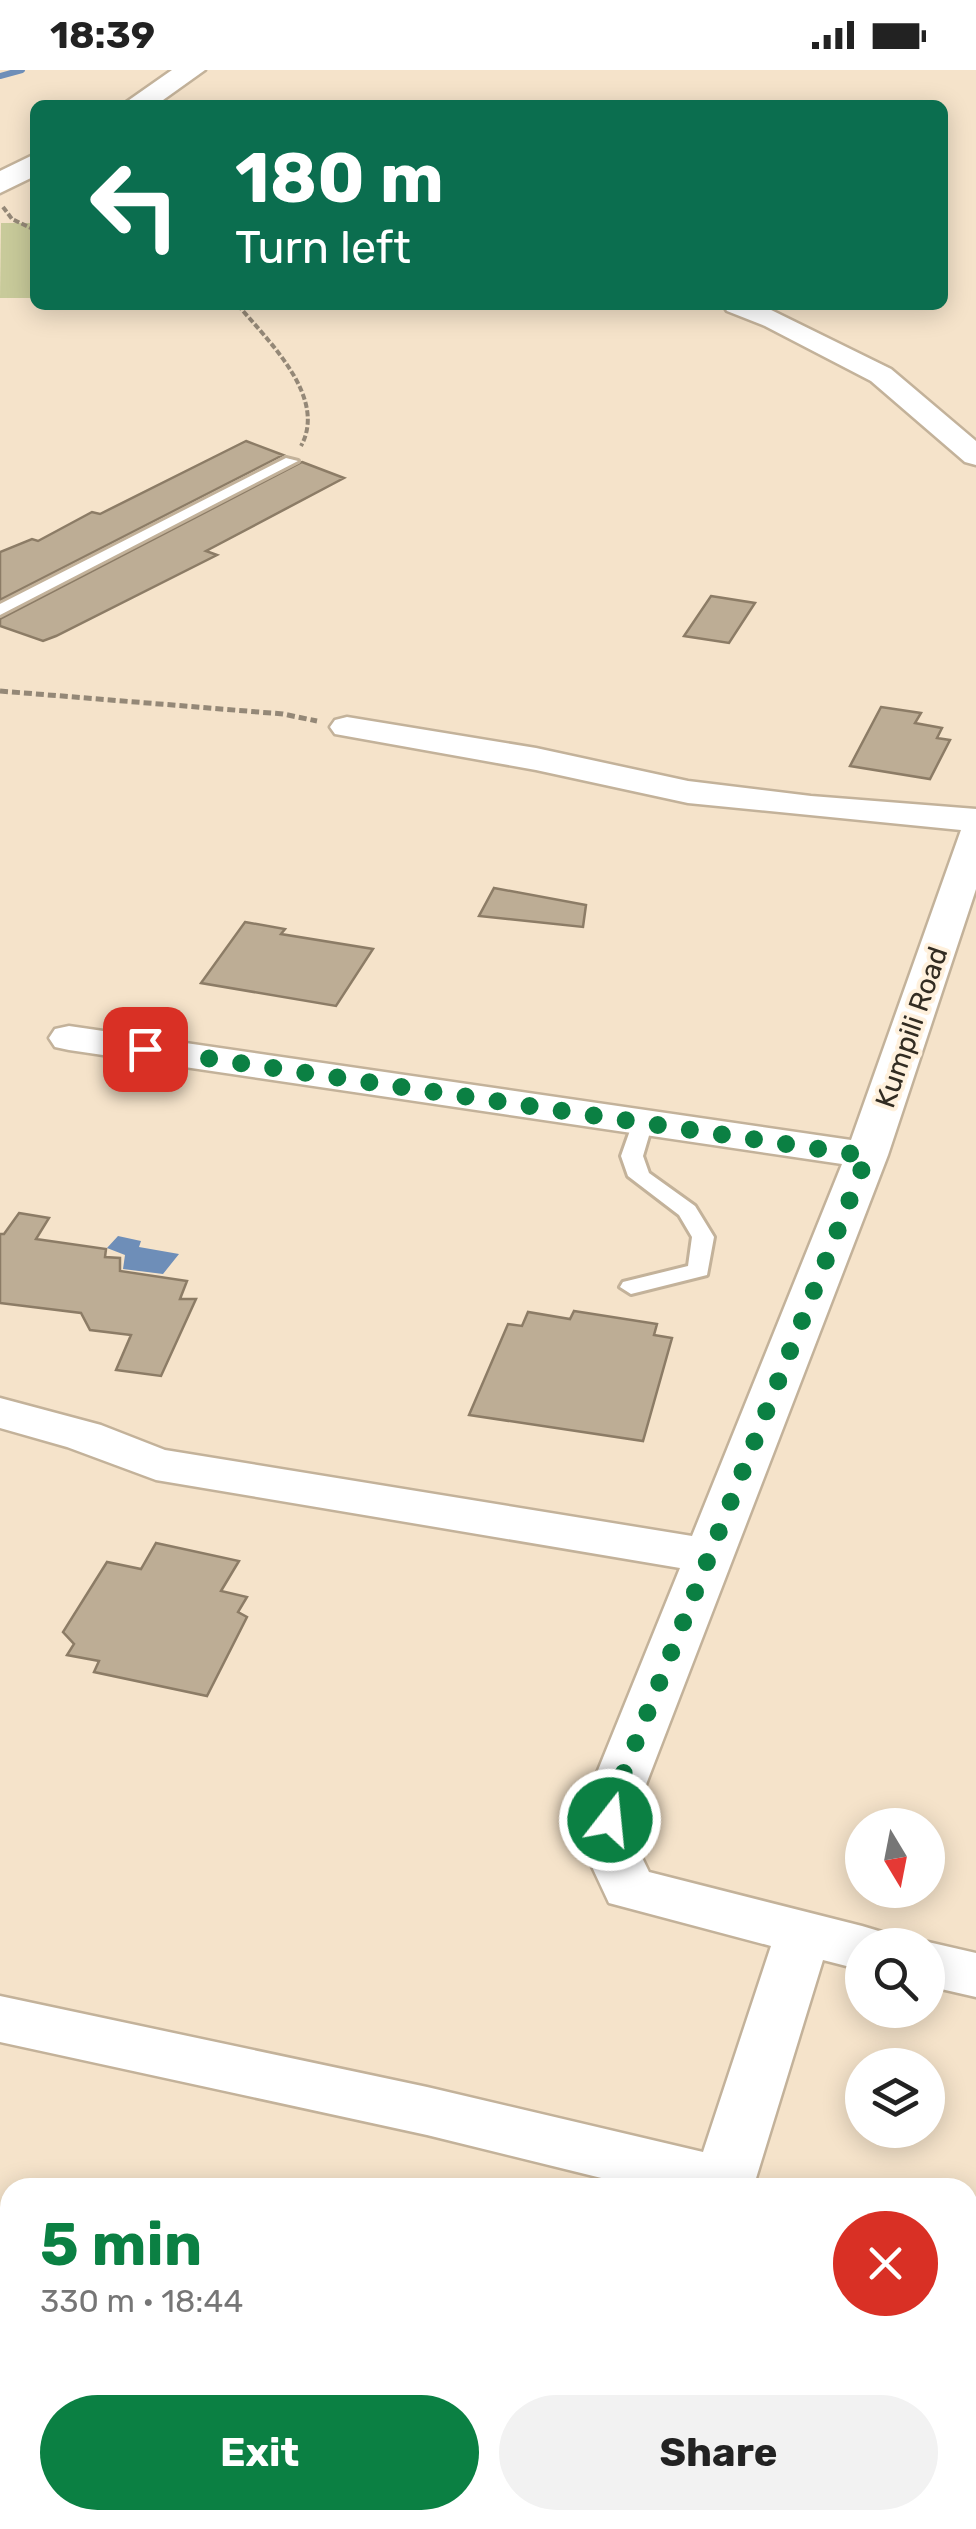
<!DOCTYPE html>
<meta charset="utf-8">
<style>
body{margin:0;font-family:Rubik,sans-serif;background:#f2f2f2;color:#222;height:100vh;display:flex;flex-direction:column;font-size:38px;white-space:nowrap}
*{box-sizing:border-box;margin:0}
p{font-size:32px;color:#767676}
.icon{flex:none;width:55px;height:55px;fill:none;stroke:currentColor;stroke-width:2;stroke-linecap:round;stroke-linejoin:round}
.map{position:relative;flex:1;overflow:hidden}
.details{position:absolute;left:0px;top:2108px;width:978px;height:352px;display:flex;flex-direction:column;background:#fff;border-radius:30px 30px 0 0;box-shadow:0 5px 25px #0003}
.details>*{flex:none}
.banner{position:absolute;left:30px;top:30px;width:918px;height:210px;border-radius:15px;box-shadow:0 5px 25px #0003;background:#0b6e4f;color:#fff;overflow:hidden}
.needle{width:65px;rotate:170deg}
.buttons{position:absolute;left:845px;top:1738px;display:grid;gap:20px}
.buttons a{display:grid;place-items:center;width:100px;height:100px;border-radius:50%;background:#fff;box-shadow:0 5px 25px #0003;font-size:50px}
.pin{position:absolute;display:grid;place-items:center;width:85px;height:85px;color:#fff;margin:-42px;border-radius:20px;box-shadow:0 5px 15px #0006}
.me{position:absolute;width:110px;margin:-55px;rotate:16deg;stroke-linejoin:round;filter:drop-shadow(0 0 8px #0008)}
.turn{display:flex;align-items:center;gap:35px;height:210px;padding:0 40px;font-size:45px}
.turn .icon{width:130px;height:130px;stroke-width:2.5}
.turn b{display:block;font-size:70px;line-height:85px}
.round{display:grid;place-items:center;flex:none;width:105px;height:105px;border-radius:52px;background:#f2f2f2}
.summary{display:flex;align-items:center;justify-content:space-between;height:170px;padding:0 40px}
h1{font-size:60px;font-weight:700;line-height:75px;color:#0b8043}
.button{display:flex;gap:20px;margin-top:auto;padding:20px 40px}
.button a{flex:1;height:115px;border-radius:60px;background:#0b8043;color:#fff;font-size:40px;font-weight:700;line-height:115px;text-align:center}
.button a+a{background:#f2f2f2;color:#222}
.status{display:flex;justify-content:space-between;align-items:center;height:70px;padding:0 50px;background:#fff;direction:ltr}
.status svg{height:28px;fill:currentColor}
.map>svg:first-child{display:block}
.green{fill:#c8ca9a}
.water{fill:#6e8eb8}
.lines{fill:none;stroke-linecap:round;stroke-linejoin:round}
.stream{stroke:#6e8eb8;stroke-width:6}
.building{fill:#bdad95;stroke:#8c7c66;stroke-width:2.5}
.service-casing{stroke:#c3b29a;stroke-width:6}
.minor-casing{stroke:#c3b29a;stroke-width:5}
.tertiary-casing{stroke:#c3b29a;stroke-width:5}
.path-far1{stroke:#948877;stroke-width:4;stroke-dasharray:6 2.5;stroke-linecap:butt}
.path{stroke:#948877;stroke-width:5;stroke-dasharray:8 4;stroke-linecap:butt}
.service{fill:#fff;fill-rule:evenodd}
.minor{fill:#fff;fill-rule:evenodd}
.tertiary{fill:#fff;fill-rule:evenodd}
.route{stroke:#0b8043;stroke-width:18;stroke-dasharray:0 32.4}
.labels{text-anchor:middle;stroke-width:8;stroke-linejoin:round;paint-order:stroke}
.street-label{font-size:28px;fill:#322c22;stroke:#fff1dd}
</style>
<div class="status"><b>18:39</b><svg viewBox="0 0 49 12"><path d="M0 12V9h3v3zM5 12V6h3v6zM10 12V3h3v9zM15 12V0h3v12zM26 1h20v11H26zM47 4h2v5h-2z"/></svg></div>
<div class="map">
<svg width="976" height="2459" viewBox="0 0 976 2459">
<rect width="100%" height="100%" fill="#f5e3ca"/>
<path class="green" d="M1,153H35V228H0Z"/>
<path class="water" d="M118,1166L141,1171L139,1177L179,1184L163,1204L123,1199L125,1185L107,1178Z"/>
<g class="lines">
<path class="stream" d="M0,6L22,0"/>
</g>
<path class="building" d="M246,371L283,385L0,530V482L32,469L38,471L92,442L100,444Z
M302,392L344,408L206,481L217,485L56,566L43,571L0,556V549Z
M711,526L755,533L729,573L684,566Z
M881,637L921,643L915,653L942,658L937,668L950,670L930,709L850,696Z
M494,818L586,835L583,857L479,846Z
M245,852L285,859L281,864L373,879L336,936L201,913Z
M19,1143L49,1148L36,1169L106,1179L105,1187L120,1188V1201L187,1211L180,1229H196L161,1306L116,1300L131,1265L90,1260L81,1243L0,1233V1164H4Z
M574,1241L657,1254L654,1265L672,1268L643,1371L469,1345L508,1254L522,1256L528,1242L570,1249Z
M156,1473L239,1491L221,1521L247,1527L238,1542L247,1547L207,1626L94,1602L99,1591L67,1585L74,1574L63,1562L107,1492L141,1499Z"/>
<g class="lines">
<g class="service-casing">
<path id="service" d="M286,388L298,391L0,545V534Z
M643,1046L653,1052L643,1086L649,1103L695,1136L714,1167L707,1205L631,1224L620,1217L623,1212L688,1196L692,1167L679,1145L628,1106L621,1086L633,1052Z"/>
</g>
<g class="minor-casing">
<path id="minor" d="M723,235H761L891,299L976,371V395L965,392L871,311L765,256L727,241Z
M347,647L536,678L688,711L811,726L976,739V819L888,1085L640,1730L634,1771L649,1802L862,1856L882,1862L889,1875H862V1900L823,1890L753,2118H642L427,2065L0,1972V1926L427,2017L703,2082L771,1876L609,1833L580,1771L586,1730L680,1498L156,1410L67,1377L0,1358V1328L101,1355L165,1380L692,1466L842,1094L69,980L55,977L49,968L55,959L69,956L851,1070L961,760L688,733L536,700L335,664L330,657L335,650Z
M928,1872L976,1883V1927L928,1916V1875H918Z
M584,2450H650L648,2459H580Z"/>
</g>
<g class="tertiary-casing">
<path id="tertiary" d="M172,0H205L156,35H122Z
M35,84V106L0,123V101Z"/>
</g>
<path class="path-far1" d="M3,137L12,149L35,160
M238,235C268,271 328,327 301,376"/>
<path class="path" d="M0,621L283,644L317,651"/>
<use href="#service" class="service"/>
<use href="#minor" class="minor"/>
<use href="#tertiary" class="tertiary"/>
</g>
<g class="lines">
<path class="route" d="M145,979L867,1086L613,1730L610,1750"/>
</g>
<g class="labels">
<g class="street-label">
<text transform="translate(911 957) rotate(-71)" y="10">Kumpili Road</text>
</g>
</g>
</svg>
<div class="buttons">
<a><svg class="needle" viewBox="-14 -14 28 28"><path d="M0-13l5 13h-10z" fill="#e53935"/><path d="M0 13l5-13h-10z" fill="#767676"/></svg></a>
<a><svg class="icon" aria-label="search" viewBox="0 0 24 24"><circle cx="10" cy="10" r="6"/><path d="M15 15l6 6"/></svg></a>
<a><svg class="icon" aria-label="layers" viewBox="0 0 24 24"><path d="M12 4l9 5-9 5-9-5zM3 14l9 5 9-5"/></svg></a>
</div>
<div class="pin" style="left:145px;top:979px;background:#d93025"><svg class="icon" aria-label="arrive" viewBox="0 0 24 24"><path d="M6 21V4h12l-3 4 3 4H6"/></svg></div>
<svg class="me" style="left:610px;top:1750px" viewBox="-20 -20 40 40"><circle r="17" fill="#0b8043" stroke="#fff" stroke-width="3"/><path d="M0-11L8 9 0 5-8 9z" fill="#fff"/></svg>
<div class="banner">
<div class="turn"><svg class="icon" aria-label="left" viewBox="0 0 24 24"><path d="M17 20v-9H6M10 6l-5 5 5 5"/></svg><div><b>180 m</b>Turn left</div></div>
</div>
<section class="details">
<div class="summary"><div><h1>5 min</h1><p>330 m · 18:44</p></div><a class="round" style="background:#d93025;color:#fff"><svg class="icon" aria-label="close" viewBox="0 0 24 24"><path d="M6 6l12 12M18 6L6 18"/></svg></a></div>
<div class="button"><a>Exit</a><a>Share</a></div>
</section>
</div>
